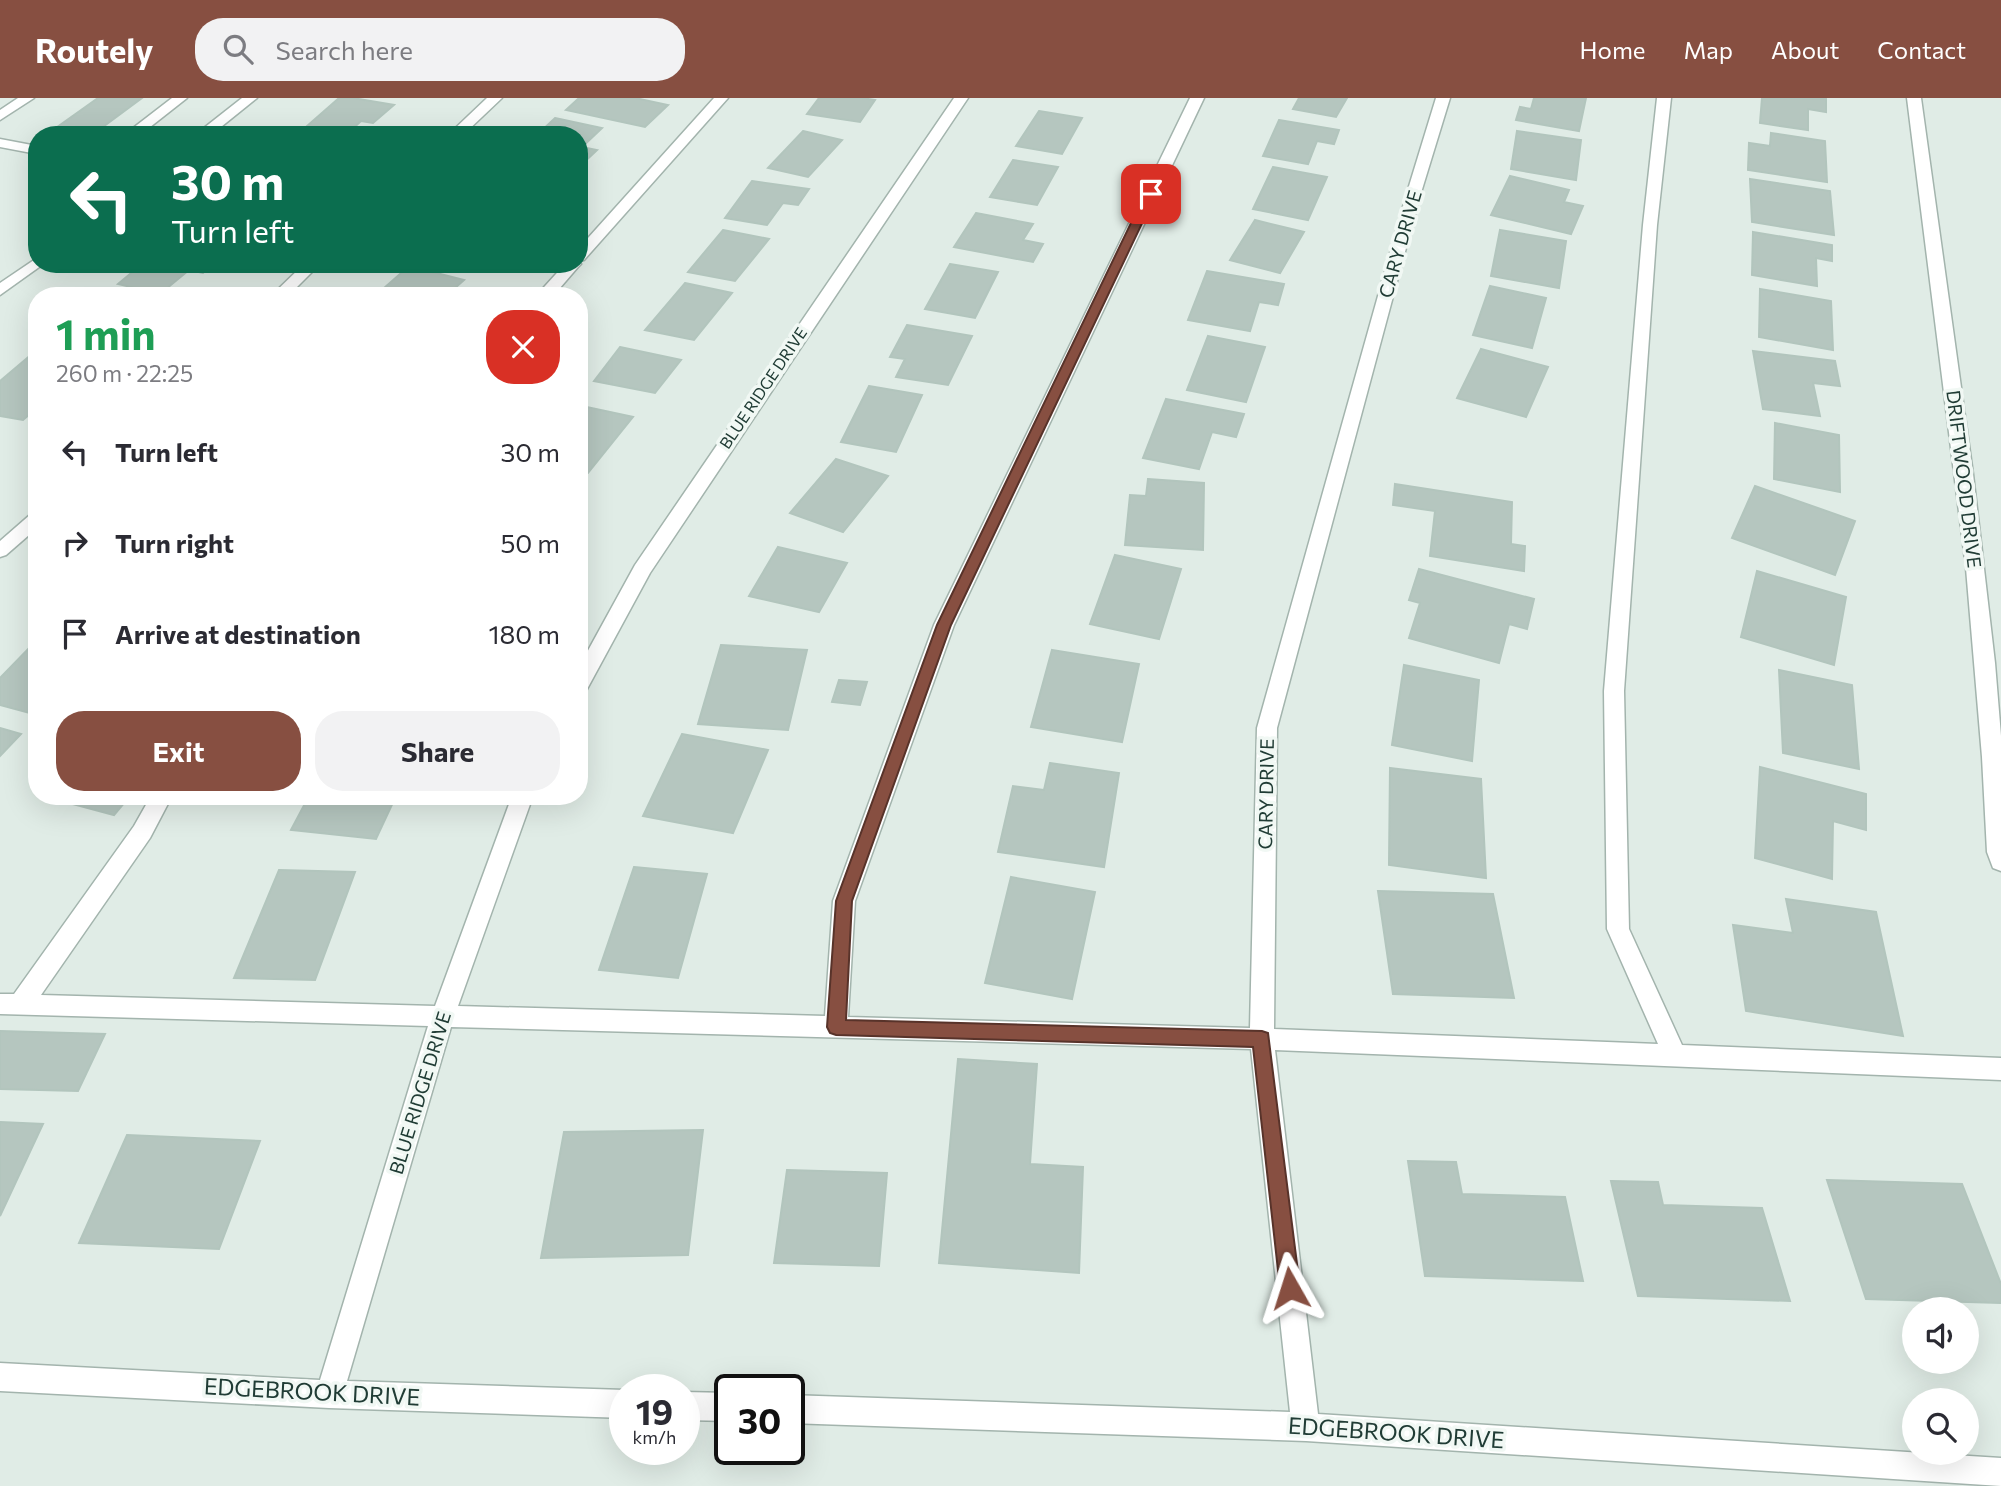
<!DOCTYPE html>
<meta charset="utf-8">
<style>
body{margin:0;font-family:Commissioner,sans-serif;background:#f2f2f3;color:#2b2b33;height:100vh;display:flex;flex-direction:column;font-size:26px;white-space:nowrap}
*{box-sizing:border-box;margin:0}
p{font-size:23px;color:#7c7c81}
.icon{flex:none;width:38px;height:38px;fill:none;stroke:currentColor;stroke-width:2;stroke-linecap:round;stroke-linejoin:round}
.map{position:relative;flex:1;overflow:hidden}
.sheet{position:absolute;left:28px;top:189px;width:560px;height:518px;display:flex;flex-direction:column;background:#fff;border-radius:28px;box-shadow:0 7px 28px #0002}
.sheet>*{flex:none}
.top-card{position:absolute;left:28px;top:28px;width:560px;height:147px;border-radius:28px;box-shadow:0 7px 28px #0002;background:#0b6e4f;color:#fff;overflow:hidden}
.buttons{position:absolute;left:1902px;top:1199px;display:grid;gap:14px}
.buttons a{display:grid;place-items:center;width:77px;height:77px;border-radius:50%;background:#fff;box-shadow:0 7px 28px #0002;font-size:35px}
.speed{position:absolute;left:609px;top:1276px;display:flex;gap:14px;font-size:35px;font-weight:700;text-align:center}
.speed>*{display:grid;place-content:center;width:91px;height:91px;border-radius:50%;background:#fff;box-shadow:0 7px 28px #0002;line-height:1}
.speed small{font-size:18px;font-weight:400}
.speed .limit{border:4px solid #111;border-radius:10px;background:#fff;color:#111}
.pin{position:absolute;display:grid;place-items:center;width:60px;height:60px;color:#fff;margin:-30px;border-radius:14px;box-shadow:0 4px 10px #0006}
.me{position:absolute;width:77px;margin:-38px;rotate:354deg;stroke-linejoin:round;filter:drop-shadow(0 0 5px #0008)}
.turn{display:flex;align-items:center;gap:24px;height:147px;padding:0 28px;font-size:32px}
.turn .icon{width:91px;height:91px;stroke-width:2.5}
.turn b{display:block;font-size:49px;line-height:60px}
.round{display:grid;place-items:center;flex:none;width:74px;height:74px;border-radius:28px;background:#f2f2f3}
.overview{display:flex;align-items:center;justify-content:space-between;height:119px;padding:0 28px}
h1{font-size:42px;font-weight:700;line-height:52px;color:#1e9e55}
.button{display:flex;gap:14px;margin-top:auto;padding:14px 28px}
.button a{flex:1;height:80px;border-radius:28px;background:#874f41;color:#fff;font-size:28px;font-weight:700;line-height:80px;text-align:center}
.button a+a{background:#f2f2f3;color:#2b2b33}
ul{padding:0;list-style:none}
li{display:flex;align-items:center;gap:21px;height:91px;padding:0 28px}
li div{flex:1}
li b{display:block;font-size:26px}
li em{font-style:normal}
header{display:flex;align-items:center;gap:42px;box-sizing:border-box;height:98px;padding:0 35px;background:#874f41;color:#fff}
header strong{font-size:33px}
nav{display:flex;gap:38px;margin-inline-start:auto;font-size:24px}
.search{width:490px;height:63px;background:#f2f2f3;display:flex;align-items:center;gap:18px;box-sizing:border-box;padding:0 24px;border-radius:28px;color:#7c7c81;font-size:26px}
.map>svg:first-child{display:block}
.building{fill:#b5c6bf;stroke:#b2c5bd;stroke-width:2}
.lines{fill:none;stroke-linecap:round;stroke-linejoin:round}
.minor-casing{stroke:#a3b4ad;stroke-width:3}
.minor{fill:#fff;fill-rule:evenodd}
.route{fill:#874f41;stroke:#58332a;stroke-width:2}
.labels{text-anchor:middle;stroke-width:7;stroke-linejoin:round;paint-order:stroke}
.far-street-label{font-size:16px;fill:#203c35;stroke:#f1f8f4}
.street-label{font-size:19px;fill:#203c35;stroke:#f1f8f4}
.near-street-label{font-size:23px;fill:#203c35;stroke:#f1f8f4}
</style>
<header>
<strong>Routely</strong>
<div class="search"><svg class="icon" aria-label="search" viewBox="0 0 24 24"><circle cx="10" cy="10" r="6"/><path d="M15 15l6 6"/></svg>Search here</div>
<nav><a>Home</a><a>Map</a><a>About</a><a>Contact</a></nav>
</header>
<div class="map">
<svg width="2001" height="1388" viewBox="0 0 2001 1388">
<rect width="100%" height="100%" fill="#e0ece6"/>
<path class="building" d="M98,0H142L92,37H46Z
M339,0H353L394,7L373,25L361,23L346,37L299,35Z
M579,0H635L668,7L645,29L566,12Z
M819,0H862L875,2L860,24L807,16Z
M1299,0H1347L1336,19L1293,11Z
M1534,0H1586L1579,33L1516,22L1520,9L1531,11Z
M1762,0L1826,1V14L1808,11V32L1760,25Z
M1039,13L1082,20L1062,56L1016,48Z
M555,20L602,30L582,49L597,52L579,69V37H537Z
M1279,22L1339,32L1334,46L1317,43L1308,66L1263,58Z
M803,33L842,42L808,79L768,70Z
M1517,33L1581,42L1576,82L1511,71Z
M1771,35L1825,43L1827,84L1748,72L1749,45L1770,48Z
M1013,62L1058,69L1037,107L990,99Z
M1273,69L1327,79L1308,122L1253,111Z
M1510,78L1569,92L1564,104L1583,108L1571,136L1491,117Z
M1750,81L1830,93L1834,137L1752,124Z
M752,83L809,91L798,107L783,105L767,127L725,120Z
M976,115L1033,126L1023,142L1043,146L1033,164L954,149Z
M1255,122L1304,134L1280,175L1230,162Z
M723,132L769,141L735,183L688,174Z
M1500,132L1566,143L1559,190L1491,178Z
M1753,134L1832,147V163L1816,160L1817,188L1752,177Z
M142,166H213L203,175L189,172L160,196L118,186Z
M950,166L998,174L975,220L925,211Z
M409,168L464,182L446,198H375Z
M1207,173L1284,186L1278,207L1259,204L1250,233L1188,222Z
M685,185L732,195L694,242L645,232Z
M1490,188L1546,200L1532,250L1473,237Z
M1760,191L1831,203L1833,252L1759,239Z
M907,227L972,238L948,287L896,279L905,261L890,259Z
M1208,238L1265,249L1246,304L1187,292Z
M620,249L681,262L655,295L594,283Z
M1481,251L1548,269L1526,319L1457,300Z
M1753,253L1835,263L1840,288L1813,285L1820,318L1763,311Z
M33,255L37,256V310L23,322L0,318V283Z
M869,288L922,297L896,354L841,344Z
M1166,301L1244,316L1236,339L1212,334L1199,371L1143,360Z
M582,308L633,319L588,375L579,373V311Z
M1775,325L1839,337L1840,394L1774,381Z
M836,361L888,378L843,434L790,415Z
M1148,381L1204,385L1203,452L1125,447L1130,397L1146,398Z
M1395,386L1512,404L1511,446L1525,448L1524,473L1430,458L1435,413L1393,407Z
M1755,388L1855,423L1835,477L1732,440Z
M778,449L847,465L819,514L749,498Z
M1115,457L1181,471L1159,541L1090,526Z
M1419,471L1534,501L1527,531L1509,526L1499,565L1409,540L1420,505L1409,502Z
M1757,473L1846,499L1834,567L1741,539Z
M37,542V617L0,607V580Z
M721,547L807,552L788,632L698,626Z
M1052,552L1139,566L1122,644L1031,629Z
M1404,567L1479,582L1472,663L1392,647Z
M1779,572L1852,587L1859,671L1783,655Z
M839,582L867,584L860,607L832,604Z
M0,630L21,636L0,658Z
M682,636L768,652L733,735L643,718Z
M1050,665L1119,675L1104,769L998,754L1013,688L1044,692Z
M1760,669L1866,696V732L1833,723L1832,781L1755,760Z
M1390,670L1481,681L1486,780L1389,767Z
M43,698H130L114,717Z
M309,698H396L376,741L291,732Z
M634,769L707,776L678,880L599,872Z
M279,772L355,774L315,882L234,880Z
M1011,779L1095,794L1072,901L985,885Z
M1378,793L1493,796L1514,900L1393,896Z
M1786,801L1876,814L1903,938L1746,913L1733,827L1793,835Z
M0,933L105,936L78,993L0,991Z
M958,961L1037,966L1030,1066L1083,1069L1079,1175L939,1165Z
M0,1024L43,1026L0,1118Z
M703,1032L688,1157L541,1160L564,1034Z
M127,1037L260,1043L219,1151L79,1145Z
M1408,1063L1456,1064L1462,1096L1565,1099L1583,1183L1425,1178Z
M787,1072L887,1075L879,1168L774,1165Z
M1827,1082L1962,1086L2001,1186V1205L1866,1201Z
M1611,1083L1658,1084L1663,1107L1762,1110L1790,1203L1638,1198Z"/>
<g class="lines">
<g class="minor-casing">
<path id="minor" d="M18,0H34L0,22V12Z
M172,0H187L140,37H124Z
M242,0H257L211,37H195Z
M487,0H502L463,37H448Z
M714,0H728L584,162L579,163V150Z
M954,0H968L650,475L586,593L579,595V569L635,467Z
M1190,0H1204L954,527L855,803L848,919L1250,930L1257,630L1406,98L1436,0H1450L1420,98L1277,630L1274,931L1658,946L1607,831L1604,593L1643,127L1657,0H1671L1657,127L1624,593L1629,831L1682,947L2001,960V982L1275,952L1318,1316L2001,1360V1388L1306,1343L789,1325V1297L1290,1314L1251,951L451,929L347,1283L625,1292V1320L329,1310L0,1293V1265L320,1282L428,928L0,916V896H14L134,728L151,698H172L150,740L41,897L435,908L512,698H533L458,908L825,918L833,803L934,527Z
M1907,0H1921L1973,376L1995,565L2001,638V773L1993,770L1987,754L1982,659L1966,470Z
M0,41L37,48V56L0,49Z
M37,160V166L42,167L0,197V185Z
M579,164L581,166L578,169L553,198H536L565,166Z
M304,166H320L288,198H271Z
M37,414V430L6,457L0,459V443L31,416Z
M684,1294L730,1295V1323L684,1322Z"/>
</g>
<use href="#minor" class="minor"/>
</g>
<path class="route" d="M1151,93L1156,96L951,527L852,803L846,922L1262,933L1268,935L1300,1190L1297,1197L1290,1200L1283,1197L1280,1190L1253,949L836,937L830,935L827,929L836,803L937,527L1145,96Z"/>
<g class="labels">
<g class="far-street-label">
<text transform="translate(763 290) rotate(-56)" y="6">BLUE RIDGE DRIVE</text>
</g>
<g class="street-label">
<text transform="translate(1400 146) rotate(-74)" y="7">CARY DRIVE</text>
<text transform="translate(1964 381) rotate(83)" y="7">DRIFTWOOD DRIVE</text>
<text transform="translate(1266 696) rotate(-89)" y="7">CARY DRIVE</text>
<text transform="translate(420 995) rotate(-73)" y="7">BLUE RIDGE DRIVE</text>
</g>
<g class="near-street-label">
<text transform="translate(312 1294) rotate(3)" y="8">EDGEBROOK DRIVE</text>
<text transform="translate(1396 1335) rotate(4)" y="8">EDGEBROOK DRIVE</text>
</g>
</g>
</svg>
<div class="buttons">
<a><svg class="icon" aria-label="sound" viewBox="0 0 24 24"><path d="M4 9h4l5-4v14l-5-4H4zM17 9q2 3 0 6"/></svg></a>
<a><svg class="icon" aria-label="search" viewBox="0 0 24 24"><circle cx="10" cy="10" r="6"/><path d="M15 15l6 6"/></svg></a>
</div>
<div class="speed"><div>19<small>km/h</small></div><div class="limit">30</div></div>
<div class="pin" style="left:1151px;top:96px;background:#d93025"><svg class="icon" aria-label="arrive" viewBox="0 0 24 24"><path d="M6 21V4h12l-3 4 3 4H6"/></svg></div>
<svg class="me" style="left:1290px;top:1190px" viewBox="-20 -20 40 40"><path d="M0-17L14 15 0 8-14 15z" fill="#874f41" stroke="#fff" stroke-width="4"/></svg>
<div class="top-card">
<div class="turn"><svg class="icon" aria-label="left" viewBox="0 0 24 24"><path d="M17 20v-9H6M10 6l-5 5 5 5"/></svg><div><b>30 m</b>Turn left</div></div>
</div>
<section class="sheet">
<div class="overview"><div><h1>1 min</h1><p>260 m · 22:25</p></div><a class="round" style="background:#d93025;color:#fff"><svg class="icon" aria-label="close" viewBox="0 0 24 24"><path d="M6 6l12 12M18 6L6 18"/></svg></a></div>
<ul>
<li><svg class="icon" aria-label="left" viewBox="0 0 24 24"><path d="M17 20v-9H6M10 6l-5 5 5 5"/></svg><div><b>Turn left</b></div><em>30 m</em></li>
<li><svg class="icon" aria-label="right" viewBox="0 0 24 24"><path d="M7 20v-9h11M14 6l5 5-5 5"/></svg><div><b>Turn right</b></div><em>50 m</em></li>
<li><svg class="icon" aria-label="arrive" viewBox="0 0 24 24"><path d="M6 21V4h12l-3 4 3 4H6"/></svg><div><b>Arrive at destination</b></div><em>180 m</em></li>
</ul>
<div class="button"><a>Exit</a><a>Share</a></div>
</section>
</div>
